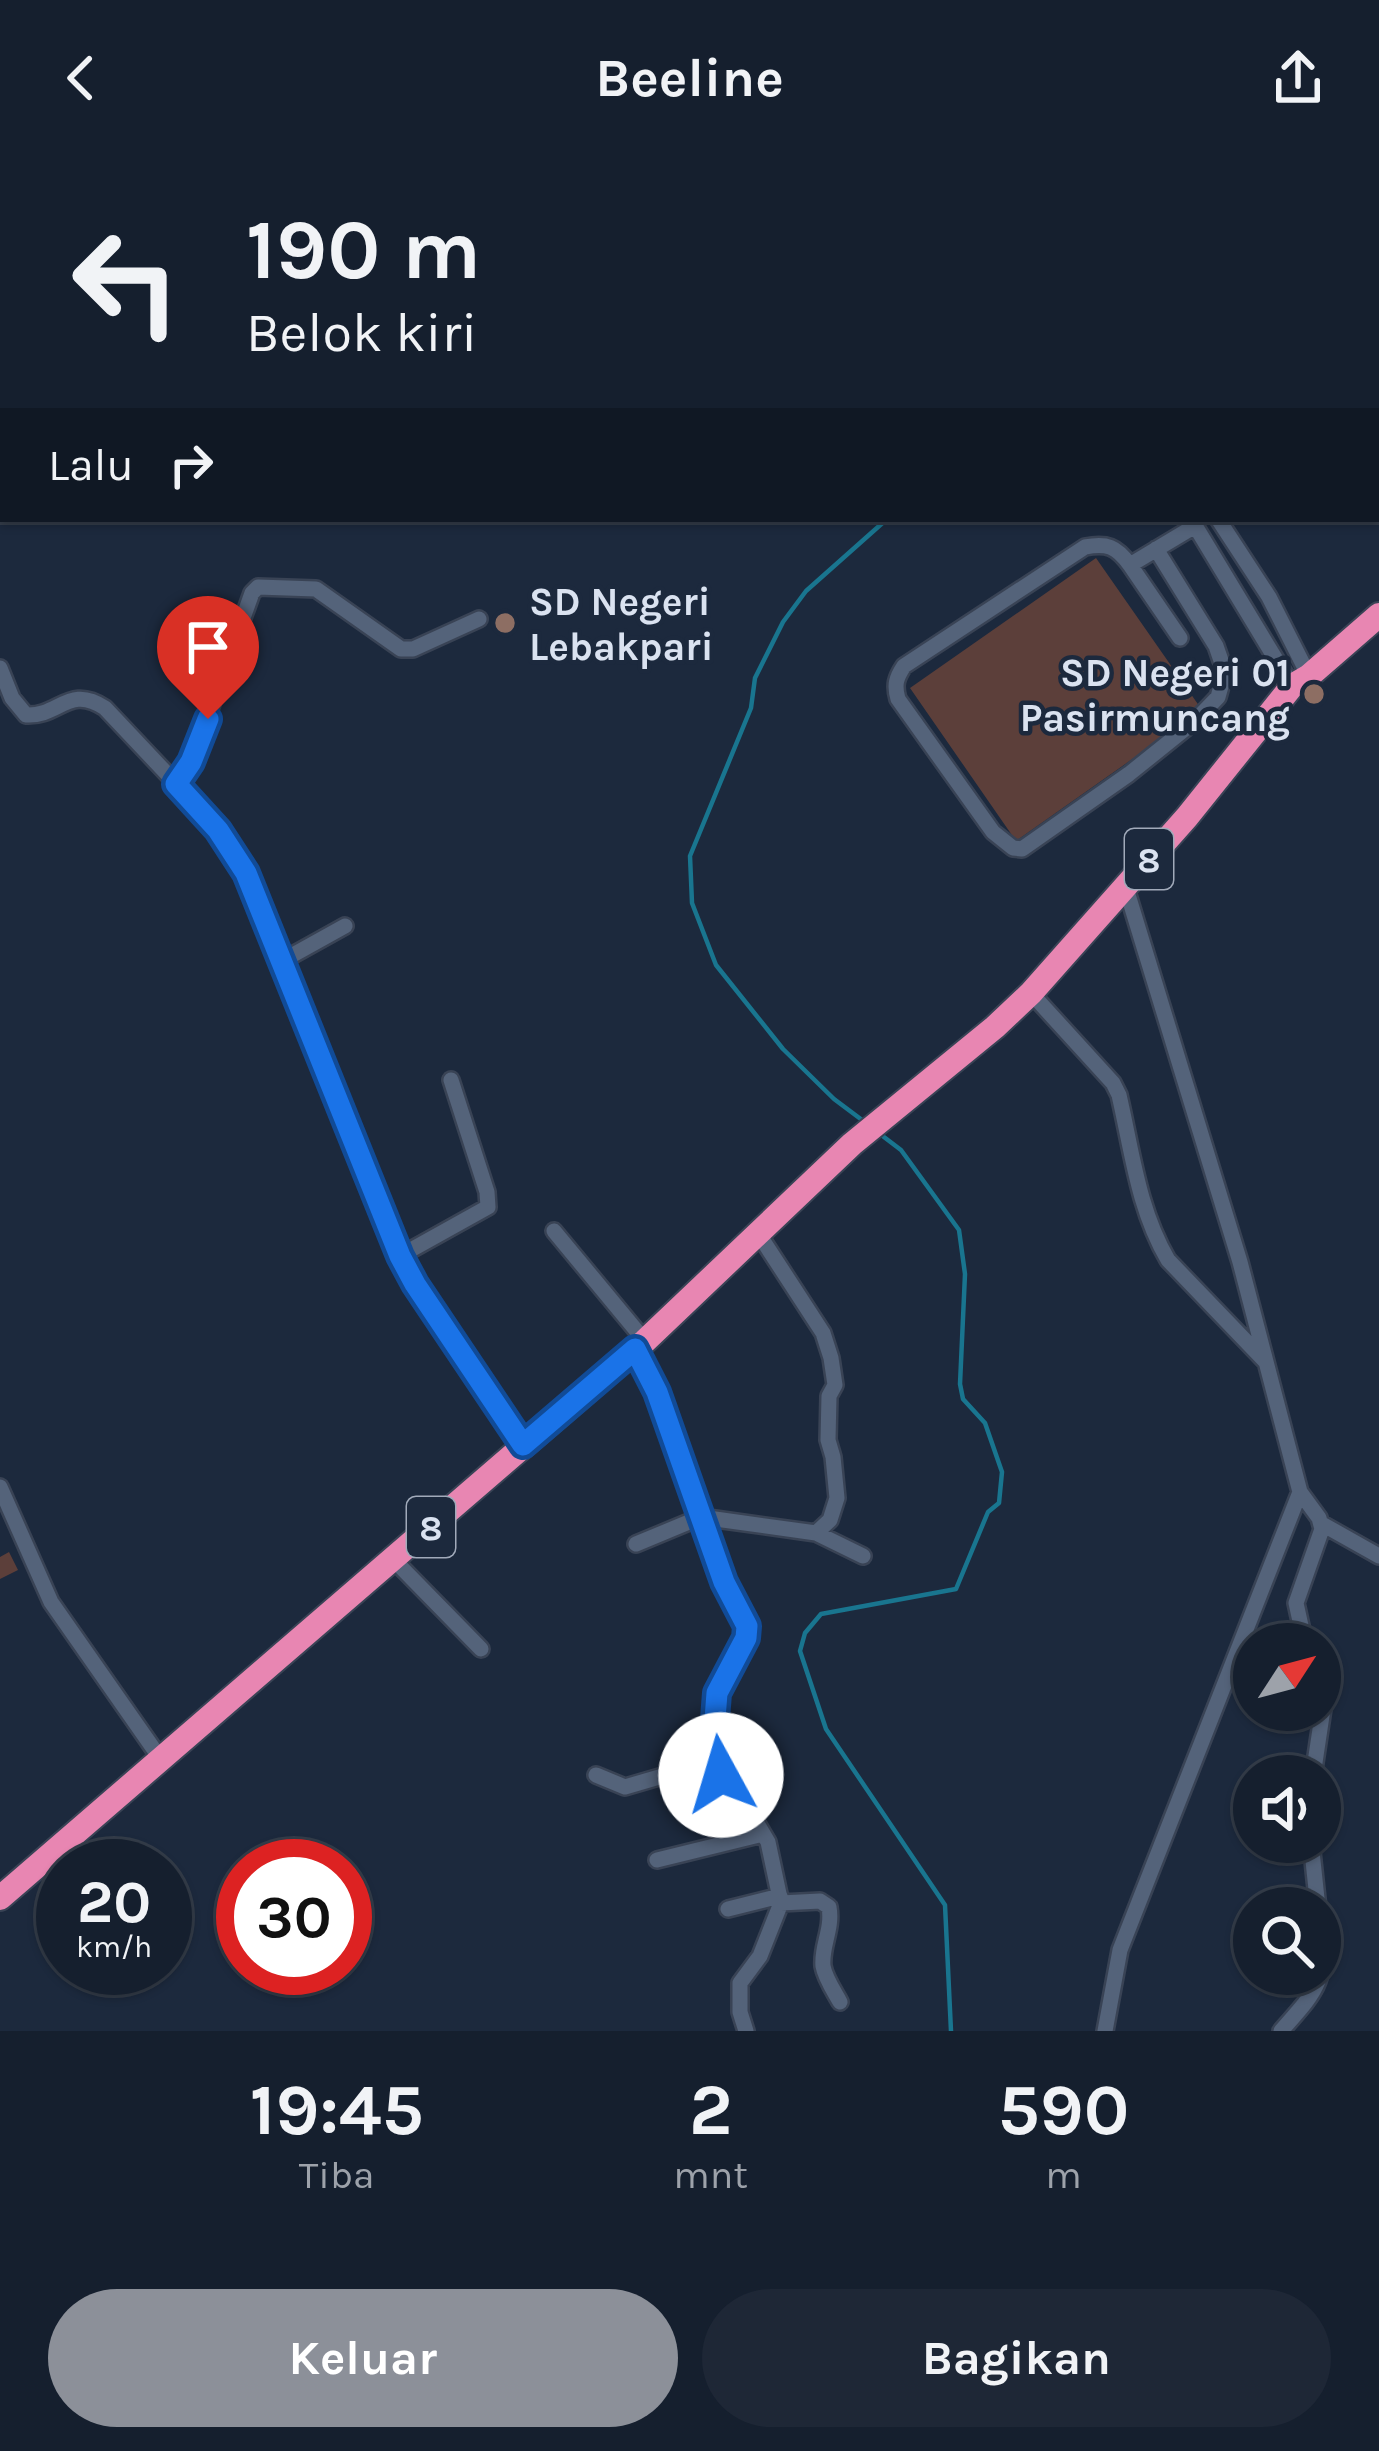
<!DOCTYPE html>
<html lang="id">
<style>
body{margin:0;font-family:Karla,sans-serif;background:#1e2736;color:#f1f3f6;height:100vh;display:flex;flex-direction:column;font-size:45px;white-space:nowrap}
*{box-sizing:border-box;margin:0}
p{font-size:39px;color:#9da2aa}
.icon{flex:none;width:66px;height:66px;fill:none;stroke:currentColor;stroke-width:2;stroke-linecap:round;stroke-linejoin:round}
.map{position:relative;height:1875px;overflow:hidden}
.details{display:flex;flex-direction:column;background:#151f2e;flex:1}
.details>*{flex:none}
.hud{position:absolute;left:0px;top:0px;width:1380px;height:366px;box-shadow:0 3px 9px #0004,0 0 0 3px #343d4a;background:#151f2e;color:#f1f3f6;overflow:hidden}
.needle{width:78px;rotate:54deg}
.controls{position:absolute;left:1233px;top:1467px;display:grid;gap:24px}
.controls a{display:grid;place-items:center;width:108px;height:108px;border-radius:50%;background:#151f2e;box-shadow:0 3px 9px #0004,0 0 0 3px #343d4a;font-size:60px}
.speed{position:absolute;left:36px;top:1683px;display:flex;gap:24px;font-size:60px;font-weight:700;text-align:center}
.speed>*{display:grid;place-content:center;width:156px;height:156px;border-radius:50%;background:#151f2e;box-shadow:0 3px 9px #0004,0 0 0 3px #343d4a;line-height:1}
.speed small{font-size:30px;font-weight:400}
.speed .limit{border:18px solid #d22;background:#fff;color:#111}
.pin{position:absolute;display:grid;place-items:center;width:102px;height:102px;color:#fff;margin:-123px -51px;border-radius:50% 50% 50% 0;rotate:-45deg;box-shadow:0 0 12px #0007}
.pin .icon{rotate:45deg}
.me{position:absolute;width:132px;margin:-66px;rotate:354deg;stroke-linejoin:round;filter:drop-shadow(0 0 9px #0008)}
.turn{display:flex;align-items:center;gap:42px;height:252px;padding:0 48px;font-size:54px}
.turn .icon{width:156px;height:156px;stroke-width:2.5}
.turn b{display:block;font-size:84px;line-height:102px}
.then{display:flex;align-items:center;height:114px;padding:0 48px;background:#0003;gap:24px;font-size:45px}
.eta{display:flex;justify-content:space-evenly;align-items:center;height:204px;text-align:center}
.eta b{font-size:72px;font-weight:700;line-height:84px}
.cta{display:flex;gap:24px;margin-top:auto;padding:24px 48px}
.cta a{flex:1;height:138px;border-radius:72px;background:#8c9099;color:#fff;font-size:48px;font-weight:700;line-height:138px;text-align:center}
.cta a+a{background:#1e2736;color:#f1f3f6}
header{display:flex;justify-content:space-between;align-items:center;height:156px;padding:0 48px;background:#151f2e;font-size:54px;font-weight:700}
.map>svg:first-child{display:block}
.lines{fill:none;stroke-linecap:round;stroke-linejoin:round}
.stream{stroke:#19758f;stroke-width:4.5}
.river{stroke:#19758f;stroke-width:30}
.building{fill:#5c3f3a}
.minor-casing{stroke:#394355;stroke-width:20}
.highway-casing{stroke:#394355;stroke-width:28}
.minor{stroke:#54637a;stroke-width:15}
.highway{stroke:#e886b2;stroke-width:24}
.route-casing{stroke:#114b97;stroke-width:30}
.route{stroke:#1a73e8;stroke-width:21}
.education-dot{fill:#8d6e63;stroke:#1c293d;stroke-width:4.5}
.labels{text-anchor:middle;stroke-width:9;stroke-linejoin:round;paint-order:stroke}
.shield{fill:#1c293d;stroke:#a1aaba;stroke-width:3}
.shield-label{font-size:36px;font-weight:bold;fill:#dae2f0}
.poi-label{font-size:39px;font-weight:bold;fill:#dae2f0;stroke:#1c293d;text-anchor:start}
</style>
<header><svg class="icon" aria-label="back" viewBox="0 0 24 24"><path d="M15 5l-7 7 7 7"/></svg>Beeline<svg class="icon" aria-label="share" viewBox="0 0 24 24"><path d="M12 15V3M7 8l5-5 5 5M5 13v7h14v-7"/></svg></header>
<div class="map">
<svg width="1379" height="1875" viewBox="0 0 1379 1875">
<rect width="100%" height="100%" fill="#1c293d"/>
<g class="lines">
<path class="stream" d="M866,967L834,943L783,893L716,809L692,747L690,700L751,552L755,522L783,466L806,435L887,363
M880,978L901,994L959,1074L965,1118L960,1228L963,1243L985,1267L1002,1316L999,1347L988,1356L956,1433L821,1458L805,1477L800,1495L826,1573L945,1749L951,1875"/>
<path class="river" d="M135,0L136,3
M571,0V3"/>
</g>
<path class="building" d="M1096,402L1202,554L1016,685L910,532Z
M9,1396L18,1414L0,1423V1401Z"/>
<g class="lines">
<g class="minor-casing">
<path id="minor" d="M232,0L234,3
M731,0L738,3
M1049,0L1050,3
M1249,0L1250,3
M439,3L442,0
M1191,363L1292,530
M1218,363L1269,441L1309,520
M1156,393L1216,490L1225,516L1218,541L1195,565L1129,618L1022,693L1013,692L993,676L898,543C894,529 896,522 904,510L1085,391C1107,387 1116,390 1130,409L1195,370
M1130,409L1180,482
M0,512L12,542L26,559C59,561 69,528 105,552L203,656L239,702L400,1100L415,1128L523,1289
M176,628L191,606L252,437L258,431L316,433L401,493H413L479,463
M1125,729L1240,1106L1300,1336L1319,1362L1322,1373L1296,1447L1305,1488
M282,805L345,770
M1031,837L1113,927L1119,939C1132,995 1138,1053 1168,1104L1265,1205
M554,1075L645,1185
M758,1077L823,1177L831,1202L835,1229L829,1240L828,1284L833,1301L837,1342L830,1364L816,1377
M400,1100L488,1051L487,1036L451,924
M635,1193L657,1236L724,1426L747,1470L746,1482L717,1537L714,1576L721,1619L729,1635L758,1669L768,1686L781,1747L760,1800L740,1827V1856L746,1875
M0,1331L51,1446L160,1602
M1322,1368L1379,1400
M636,1388L701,1361L816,1377L863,1400
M394,1404L481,1493
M596,1619L625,1631L666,1619L689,1623L721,1619
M1313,1620L1323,1553L1320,1533
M1311,1686L1318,1752
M657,1704L763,1678
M781,1747L820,1745L829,1751C833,1773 821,1790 823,1810C825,1822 834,1835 840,1846
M728,1753L780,1740
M1105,1875L1120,1794L1300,1336
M1281,1875C1319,1832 1327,1825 1320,1767"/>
</g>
<g class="highway-casing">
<path id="highway" d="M0,1742L645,1185L852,988L995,871L1031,837L1187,661L1292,530L1309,520L1379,459"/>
</g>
<use href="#minor" class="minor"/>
<use href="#highway" class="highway"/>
</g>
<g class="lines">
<g class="route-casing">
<path id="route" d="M208,563L191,606L176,628L218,674L246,717L400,1100L415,1128L523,1289L635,1193L657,1236L724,1426L747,1470L746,1482L717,1537L714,1576L721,1619"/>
</g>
<use href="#route" class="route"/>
</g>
<g class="education-dot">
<circle cx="505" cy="467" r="12"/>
<circle cx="1314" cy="538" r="12"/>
</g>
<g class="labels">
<g class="shield">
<rect x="1125" y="673" width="48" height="60" rx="9"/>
<rect x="407" y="1341" width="48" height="60" rx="9"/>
</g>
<g class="shield-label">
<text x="1149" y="716">8</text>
<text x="431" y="1384">8</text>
</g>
<g class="poi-label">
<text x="529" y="459">SD Negeri<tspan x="529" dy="45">Lebakpari</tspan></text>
<text x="1290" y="530" text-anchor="end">SD Negeri 01<tspan x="1290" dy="45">Pasirmuncang</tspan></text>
</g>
</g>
</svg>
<div class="controls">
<a><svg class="needle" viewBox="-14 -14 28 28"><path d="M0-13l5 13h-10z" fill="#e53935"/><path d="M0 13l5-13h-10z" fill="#9da2aa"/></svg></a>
<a><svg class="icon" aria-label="sound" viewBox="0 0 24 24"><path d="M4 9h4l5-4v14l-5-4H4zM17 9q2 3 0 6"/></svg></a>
<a><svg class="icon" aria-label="search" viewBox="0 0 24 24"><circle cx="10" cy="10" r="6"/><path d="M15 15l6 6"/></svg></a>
</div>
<div class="speed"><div>20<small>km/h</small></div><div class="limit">30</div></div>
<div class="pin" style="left:208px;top:563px;background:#d93025"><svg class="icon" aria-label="arrive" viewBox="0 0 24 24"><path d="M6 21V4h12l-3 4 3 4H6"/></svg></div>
<svg class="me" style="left:721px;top:1619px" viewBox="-20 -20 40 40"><circle r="19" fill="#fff"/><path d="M0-13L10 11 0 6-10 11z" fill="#1a73e8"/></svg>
<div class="hud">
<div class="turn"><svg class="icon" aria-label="left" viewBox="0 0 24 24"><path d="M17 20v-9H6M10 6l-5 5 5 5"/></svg><div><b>190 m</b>Belok kiri</div></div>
<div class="then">Lalu<svg class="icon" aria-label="right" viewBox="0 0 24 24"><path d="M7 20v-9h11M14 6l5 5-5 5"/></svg></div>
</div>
</div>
<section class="details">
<div class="eta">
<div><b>19:45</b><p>Tiba</p></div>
<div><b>2</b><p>mnt</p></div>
<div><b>590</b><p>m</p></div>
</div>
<div class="cta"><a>Keluar</a><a>Bagikan</a></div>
</section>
